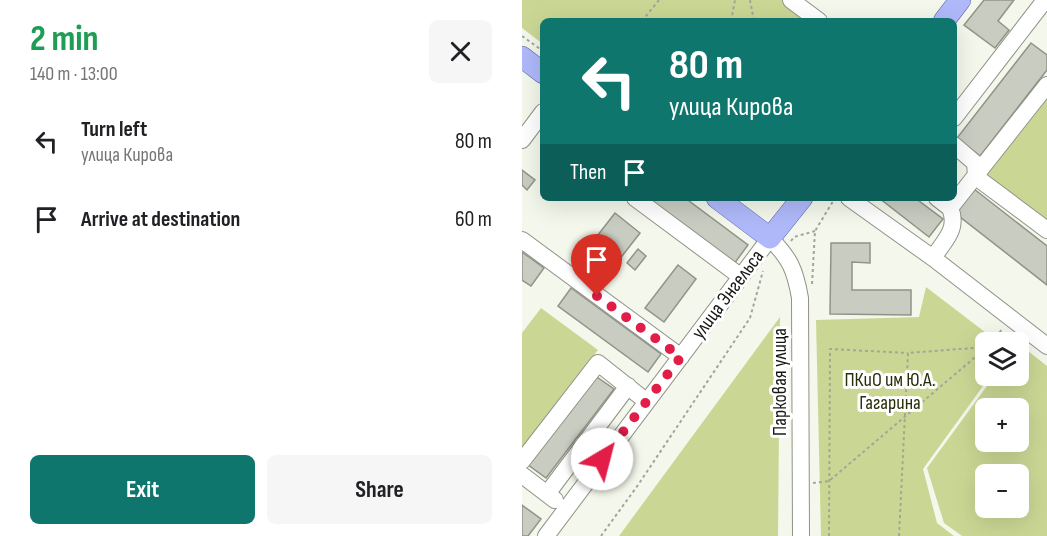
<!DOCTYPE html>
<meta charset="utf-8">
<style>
body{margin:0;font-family:"Sofia Sans Condensed",sans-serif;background:#f6f6f6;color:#202124;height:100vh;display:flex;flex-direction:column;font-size:22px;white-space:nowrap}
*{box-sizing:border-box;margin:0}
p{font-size:20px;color:#757577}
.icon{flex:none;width:33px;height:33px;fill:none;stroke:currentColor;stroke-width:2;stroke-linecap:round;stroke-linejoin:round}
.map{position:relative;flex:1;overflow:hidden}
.panel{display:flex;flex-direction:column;background:#fff;width:522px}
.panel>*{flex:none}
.guide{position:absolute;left:18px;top:18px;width:417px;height:183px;border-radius:9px;box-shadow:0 6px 24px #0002;background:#0f766e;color:#fff;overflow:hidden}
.fabs{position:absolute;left:453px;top:332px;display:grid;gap:12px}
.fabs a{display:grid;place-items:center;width:54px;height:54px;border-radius:9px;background:#fff;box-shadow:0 6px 24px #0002;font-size:30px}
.pin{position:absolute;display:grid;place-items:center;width:51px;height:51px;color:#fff;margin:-62px -26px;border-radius:50% 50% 50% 0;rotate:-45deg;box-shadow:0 0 6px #0007}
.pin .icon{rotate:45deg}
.me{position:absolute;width:66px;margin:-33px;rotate:37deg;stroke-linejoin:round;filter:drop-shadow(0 0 4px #0008)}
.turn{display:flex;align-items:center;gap:21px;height:126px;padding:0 30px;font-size:27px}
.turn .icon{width:78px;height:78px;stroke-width:2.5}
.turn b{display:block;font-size:42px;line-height:51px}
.then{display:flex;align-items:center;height:57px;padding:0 30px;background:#0003;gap:12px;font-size:22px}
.round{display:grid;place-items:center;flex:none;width:63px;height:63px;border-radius:9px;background:#f6f6f6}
.summary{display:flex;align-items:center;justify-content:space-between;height:102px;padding:0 30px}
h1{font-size:36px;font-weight:700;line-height:45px;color:#1e9e55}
.action{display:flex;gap:12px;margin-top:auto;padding:12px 30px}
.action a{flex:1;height:69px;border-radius:9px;background:#0f766e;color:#fff;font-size:24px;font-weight:700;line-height:69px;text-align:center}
.action a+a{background:#f6f6f6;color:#202124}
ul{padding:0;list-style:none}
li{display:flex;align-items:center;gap:18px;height:78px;padding:0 30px}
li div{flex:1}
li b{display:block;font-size:22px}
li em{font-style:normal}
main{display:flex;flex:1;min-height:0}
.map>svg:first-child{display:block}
.green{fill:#cad794;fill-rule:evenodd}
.building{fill:#c9ccc1;stroke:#909388;stroke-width:1.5}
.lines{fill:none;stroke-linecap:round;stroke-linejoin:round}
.minor-casing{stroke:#909288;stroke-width:18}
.major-casing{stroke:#5662a7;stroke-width:22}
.path{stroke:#a3a59c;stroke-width:2;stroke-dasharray:3 3;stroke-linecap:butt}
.minor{stroke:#fff;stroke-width:16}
.major{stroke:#afb9fa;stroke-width:21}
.route{stroke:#e11d48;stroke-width:10;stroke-dasharray:0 18}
.labels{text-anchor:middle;stroke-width:6;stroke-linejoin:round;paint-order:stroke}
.street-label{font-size:20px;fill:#161713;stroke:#fff}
.park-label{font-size:20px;fill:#282e08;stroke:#fff}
</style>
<main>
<section class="panel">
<div class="summary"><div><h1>2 min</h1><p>140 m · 13:00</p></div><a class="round"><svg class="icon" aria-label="close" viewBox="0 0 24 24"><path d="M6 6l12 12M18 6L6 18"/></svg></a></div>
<ul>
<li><svg class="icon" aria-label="left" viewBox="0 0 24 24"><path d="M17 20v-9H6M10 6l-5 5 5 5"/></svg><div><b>Turn left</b><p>улица Кирова</p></div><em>80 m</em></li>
<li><svg class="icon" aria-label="arrive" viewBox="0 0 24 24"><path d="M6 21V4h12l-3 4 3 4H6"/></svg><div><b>Arrive at destination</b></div><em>60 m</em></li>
</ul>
<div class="action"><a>Exit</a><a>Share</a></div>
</section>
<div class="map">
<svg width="525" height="536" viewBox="0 0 525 536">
<rect width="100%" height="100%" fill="#f4f7eb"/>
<path class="green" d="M0,0H260L287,21H21V44L0,28Z
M525,94V219L463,173Z
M404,287L476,342H464V375H469L401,469L415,523L432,536H299L294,320L397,317Z
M19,308L76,350L0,450V333Z
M258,317L256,536H97Z
M497,344L525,366V536H440L422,523L405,468L473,375H496ZM464,408H496V441H464ZM464,474H496V507H464Z"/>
<path class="building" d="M462,0H492L476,21L487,30L473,48L442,25Z
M509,43L525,55V70L458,156L435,138Z
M0,170L13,180L5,190L0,185Z
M452,189L525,246V285L433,213Z
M122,198H163L226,245L212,264Z
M357,198H393L421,219L407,237Z
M93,213L118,233L90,269L65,249Z
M309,243H348V263L330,262V290H389V315L308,314Z
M116,249L124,256L113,270L105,263Z
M0,252L22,268L9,286L0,280Z
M156,265L174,279L142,322L123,308Z
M49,288L139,354L126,372L36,306Z
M72,375L92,389L24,478L5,464Z
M0,505L19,519L6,536H0Z"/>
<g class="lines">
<g class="minor-casing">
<path id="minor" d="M269,0L297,21
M432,118L523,0
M0,140L21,112
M432,145L453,163L454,177L525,230
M113,198L218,276
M327,198L411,258L525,346
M415,198L428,208
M0,240L159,357
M411,258C422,241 437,229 428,208L525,85
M0,461L76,363L124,401
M0,475L33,500
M25,494L106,386
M24,536L248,238C268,259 273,269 278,298L279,536"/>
</g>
<g class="major-casing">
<path id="major" d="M422,21L438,0
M0,57L21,73
M195,198L248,238L280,198"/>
</g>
<path class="path" d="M228,0L232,21
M120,21L137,0
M209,21L213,0
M0,36L21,51
M269,241L272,237L293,231
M290,284L293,231L313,198
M470,342L481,328
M291,483L307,481L464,348
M79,536L116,485L228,318L241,271
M307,536L308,349L386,353
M377,536L386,353L464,347"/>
<use href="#minor" class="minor"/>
<use href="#major" class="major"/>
</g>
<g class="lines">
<path class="route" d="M75,296L159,357L80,459"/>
</g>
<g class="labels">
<g class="street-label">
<text transform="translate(205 294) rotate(-53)" y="7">улица Энгельса</text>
<text transform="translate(257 382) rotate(-90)" y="7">Парковая улица</text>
</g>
<g class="park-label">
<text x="368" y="386">ПКиО им Ю.А.<tspan x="368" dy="23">Гагарина</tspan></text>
</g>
</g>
</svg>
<div class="fabs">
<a><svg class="icon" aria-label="layers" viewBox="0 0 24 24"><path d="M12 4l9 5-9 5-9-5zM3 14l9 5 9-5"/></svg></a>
<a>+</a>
<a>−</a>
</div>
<div class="pin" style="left:75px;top:296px;background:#d93025"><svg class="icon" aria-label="arrive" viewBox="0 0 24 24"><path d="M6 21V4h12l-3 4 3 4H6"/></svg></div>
<svg class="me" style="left:80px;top:459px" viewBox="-20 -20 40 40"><circle r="19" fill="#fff"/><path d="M0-13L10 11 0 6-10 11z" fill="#e11d48"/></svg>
<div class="guide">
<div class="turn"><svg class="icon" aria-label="left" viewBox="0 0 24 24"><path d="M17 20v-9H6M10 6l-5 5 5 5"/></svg><div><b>80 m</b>улица Кирова</div></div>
<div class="then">Then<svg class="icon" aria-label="arrive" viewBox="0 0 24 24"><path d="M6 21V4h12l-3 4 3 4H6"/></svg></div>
</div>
</div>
</main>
